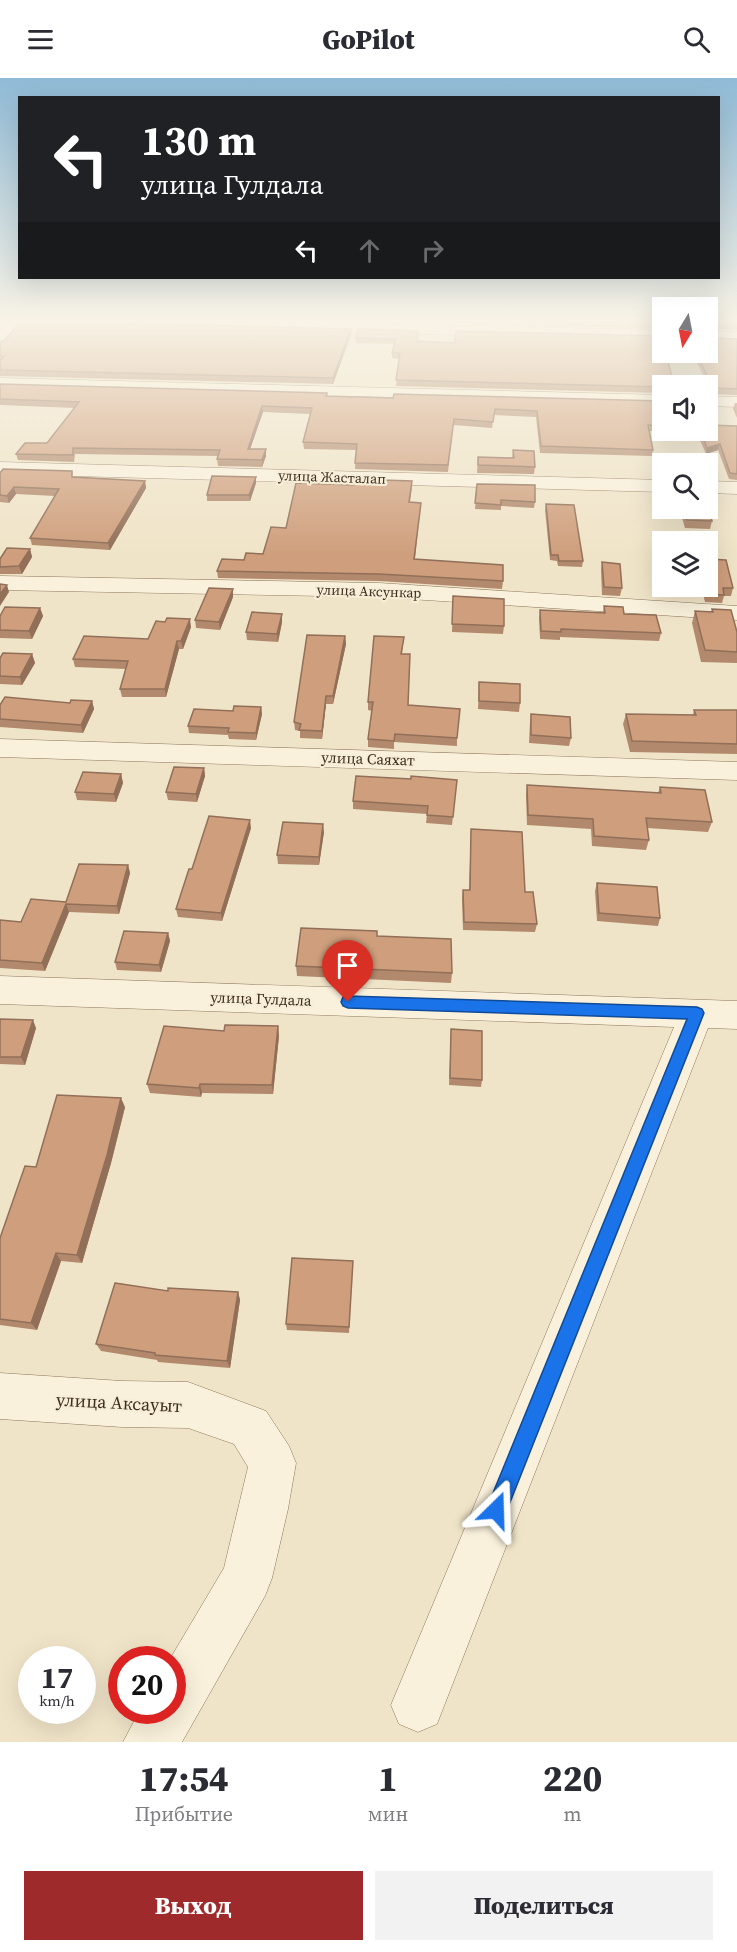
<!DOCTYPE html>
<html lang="ru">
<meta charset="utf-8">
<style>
body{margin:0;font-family:"Source Serif 4",serif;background:#f2f2f3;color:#2b2b33;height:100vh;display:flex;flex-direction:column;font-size:22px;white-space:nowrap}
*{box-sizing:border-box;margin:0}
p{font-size:20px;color:#7c7c81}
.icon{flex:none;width:33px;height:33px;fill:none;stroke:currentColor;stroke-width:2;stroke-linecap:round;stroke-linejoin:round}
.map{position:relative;height:1664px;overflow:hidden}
.side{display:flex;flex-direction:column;background:#fff;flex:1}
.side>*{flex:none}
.banner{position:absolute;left:18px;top:18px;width:702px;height:183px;border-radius:0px;box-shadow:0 6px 24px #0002;background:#202124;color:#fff;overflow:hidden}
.needle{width:39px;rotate:190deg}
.buttons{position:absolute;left:652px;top:219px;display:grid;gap:12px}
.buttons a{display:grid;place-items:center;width:66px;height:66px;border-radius:0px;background:#fff;box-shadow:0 6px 24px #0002;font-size:30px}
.speed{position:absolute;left:18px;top:1568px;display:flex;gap:12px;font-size:30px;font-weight:700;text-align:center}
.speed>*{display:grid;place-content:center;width:78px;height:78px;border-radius:50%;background:#fff;box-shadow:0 6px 24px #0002;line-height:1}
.speed small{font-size:15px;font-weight:400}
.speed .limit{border:9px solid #d22;background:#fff;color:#111}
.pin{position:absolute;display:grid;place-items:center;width:51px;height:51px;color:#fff;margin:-62px -26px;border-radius:50% 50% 50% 0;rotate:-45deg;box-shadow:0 0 6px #0007}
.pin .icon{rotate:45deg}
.me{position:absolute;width:66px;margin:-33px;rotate:22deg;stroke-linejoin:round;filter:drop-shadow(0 0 4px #0008)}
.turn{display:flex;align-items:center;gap:21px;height:126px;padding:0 24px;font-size:27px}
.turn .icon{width:78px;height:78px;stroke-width:2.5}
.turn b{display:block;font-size:42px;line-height:51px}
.lanes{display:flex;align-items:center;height:57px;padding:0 24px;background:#0003;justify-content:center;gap:30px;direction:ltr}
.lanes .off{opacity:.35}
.eta{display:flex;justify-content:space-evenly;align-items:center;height:102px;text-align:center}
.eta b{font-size:36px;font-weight:800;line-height:42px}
.primary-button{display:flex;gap:12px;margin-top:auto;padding:12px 24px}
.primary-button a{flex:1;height:69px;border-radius:0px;background:#9e2a2b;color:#fff;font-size:24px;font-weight:800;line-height:69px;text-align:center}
.primary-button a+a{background:#f2f2f3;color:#2b2b33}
header{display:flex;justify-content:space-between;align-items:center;height:78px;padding:0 24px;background:#fff;font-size:27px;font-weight:800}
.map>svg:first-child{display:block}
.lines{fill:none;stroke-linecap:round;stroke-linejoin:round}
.minor-casing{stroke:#8d765c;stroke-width:1}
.minor{fill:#faf1dc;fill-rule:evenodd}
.wall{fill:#b2896c}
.shaded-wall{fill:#916f58}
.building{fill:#cf9f7d;stroke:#916f58;stroke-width:1.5}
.route{fill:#1a73e8;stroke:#114b97;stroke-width:1.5}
.labels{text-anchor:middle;stroke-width:4.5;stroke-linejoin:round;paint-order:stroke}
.far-street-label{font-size:14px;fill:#3d2e20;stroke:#f7eed8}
.street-label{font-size:15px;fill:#3d2e20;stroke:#f7eed8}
.near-street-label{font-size:18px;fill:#3d2e20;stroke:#f7eed8}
</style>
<header><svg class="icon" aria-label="menu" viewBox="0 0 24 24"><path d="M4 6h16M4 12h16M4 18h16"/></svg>GoPilot<svg class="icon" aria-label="search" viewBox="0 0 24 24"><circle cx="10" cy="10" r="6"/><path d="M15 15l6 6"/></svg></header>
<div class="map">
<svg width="737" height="1664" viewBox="0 0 737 1664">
<rect width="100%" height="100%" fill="#f0e4c8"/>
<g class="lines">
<g class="minor-casing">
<path id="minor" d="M10,243H25L5,266L0,268V254Z
M47,243H247L663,252V262L54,247Z
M708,253L737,254V264L708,263Z
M0,300L663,317V327L0,310Z
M708,318L737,319V329L708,328Z
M0,384L663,402V414L0,396Z
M708,403L737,404V416L708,415Z
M0,498L379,505L737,528V542L379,519L0,512Z
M0,661L737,684V702L0,679Z
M0,898L737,923V951L708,950L437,1646L418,1654L399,1646L391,1627L674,949L0,926Z
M0,1295L122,1303L188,1304L266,1333L289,1368L296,1385L288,1431L272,1500L265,1518L182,1664H123L140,1632H172V1581H170L224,1490L248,1389L234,1366L188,1350L122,1349L0,1341Z"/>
</g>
<use href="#minor" class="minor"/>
</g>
<path class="wall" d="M362,243H419V244Z
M456,243H654L655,245L654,250L456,245Z
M708,243H737V252L708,251Z
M53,244L351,251V257L333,306L0,298V264Z
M358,251L417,263L663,308V315L396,308L400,281L392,280V275L395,266L356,265V260Z
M709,260L737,261V317L712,316L692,274H708Z
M0,306L327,315L328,318L663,323V352H683V355L649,353L653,372L652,378L540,375L536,339L494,337L492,350L453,347L448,394L355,391L356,372L304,371L303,364L310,336L263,334L250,371L266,378L262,389L218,388L217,381L218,378L75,376L74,384L18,382L16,376L47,365L75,330L0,327Z
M735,325H737V340L733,331Z
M737,348V402L729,401L718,372L706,376L696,353L708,352Z
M513,372L535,389L534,396L477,395L478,379L512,380Z
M0,395L145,403L146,410L110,472L32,467L30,460L55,418L16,416L9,425L0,424Z
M256,399V405L250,423H207V417Z
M477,406L535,424L534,430L501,428V432L475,431Z
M412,409L410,424L420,432L415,481L503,503L502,511L379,503L218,500L217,493L244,482L263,476L286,450Z
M546,426L583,483L582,489L558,488L557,483L550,482L545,432Z
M679,430H708L712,443L710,451L685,450Z
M30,471L32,479L22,496H0V481Z
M602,484L622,510L620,518L602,517L601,492Z
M701,508H708L733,510L731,518H724L722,525L705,524Z
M453,518L504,548L503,556L452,554Z
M233,519L220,552L196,550L195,542Z
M604,528L624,536L661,555L659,563L560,559V562L540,561L539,540L540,532L603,535Z
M40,530L43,538L32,561L0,560V538Z
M712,531L737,554V585L701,584L692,545L695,533L711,534Z
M282,544L278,564L247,562L246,554Z
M191,549L183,571H179L166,619H122L120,611L126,591L75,589L73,581Z
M345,558L346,566L333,626H326L322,661L300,660V653L295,652L294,644Z
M404,559L402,576L408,627L457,660V668L394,664V671L368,669V661L372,633L368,632V624Z
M32,576L35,585L22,607L0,606V580Z
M479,604L520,625L519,634L478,631Z
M92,623L94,631L83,655L0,649V627L70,625Z
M261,629L262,636L256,662L229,661L228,657L189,655L188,648L233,633Z
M694,632H737V676L630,674L623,646L626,636L693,637Z
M531,636L571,660L569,668L529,665L530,644Z
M204,690L205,698L197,724L168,722L166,714Z
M121,696L123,705L116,724L77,722L75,714Z
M411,701L457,702L452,747L426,745L427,736L353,731V723Z
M527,707L658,715L660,709L712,744L708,754L647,750L649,762L646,772L592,768L591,751L527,747L526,717Z
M251,750L222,843L178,839L176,831L192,791Z
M471,751L525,814L537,846L535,854L463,852L462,820L463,812H469Z
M324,754L319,787L278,786L277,777Z
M128,787L130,795L119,836L69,834L45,893L0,890V842L21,844L66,824Z
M597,805L660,840L658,848L597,843L595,813Z
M168,855L170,863L161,894L117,892L115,884Z
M377,858L452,895L451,905L297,898L296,888Z
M0,941L36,950L25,987L0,986Z
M278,948L279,958L273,1016L202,1015L201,1019L150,1015L147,1006L224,953Z
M451,951L482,1002L481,1009L449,1007Z
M125,1029L111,1085L82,1185L61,1183L37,1252L0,1247V1160L36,1089Z
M353,1183L349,1255L287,1252L286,1246Z
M238,1214L240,1222L230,1290L158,1284L157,1282L101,1273L96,1266Z"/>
<path class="shaded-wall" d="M351,251V257L333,306V300Z
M262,328L263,334L248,377V371Z
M720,366L718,372L706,376L707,370Z
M266,371V378L262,389V382Z
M256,399V405L250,423L249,417Z
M145,403L146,410L110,472L108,465Z
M14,409L16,416L9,425L7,418Z
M30,471L32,479L22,496L19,488Z
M7,507L9,514L0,528V516Z
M233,511V519L220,552L219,544Z
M40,530L43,538L32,561L29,553Z
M282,536V544L278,564L277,556Z
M190,541L191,549L183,571L181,563Z
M345,558L346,566L333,626V618Z
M177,563L179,571L166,619L165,611Z
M32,576L35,585L22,607L20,599Z
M326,618V626L322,661V653Z
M92,623L94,631L83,655L81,647Z
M261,629L262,636L256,662V655Z
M204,690L205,698L197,724L196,716Z
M121,696L123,705L116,724L114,716Z
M250,742L251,750L222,843L221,835Z
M323,746L324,754L319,787V779Z
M128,787L130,795L119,836L117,828Z
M66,826L69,834L45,893L42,885Z
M168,855L170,863L161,894L159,887Z
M33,942L36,950L25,987L21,979Z
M278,948L279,958L273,1016L272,1007Z
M200,1006L202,1015L201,1019L199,1010Z
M121,1020L125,1029L111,1085L82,1185L77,1177Z
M56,1175L61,1183L37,1252L31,1245Z
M238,1214L240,1222L230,1290L227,1283Z"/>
<path class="building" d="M21,243H52L351,251L333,300L0,292V283L4,278H0V264L5,262Z
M574,243H654L655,245Z
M708,243H737V247L709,245L708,247Z
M358,251L418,253L417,263L455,265L456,253L660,258L663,269V274H665L675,308H663V309L396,302L400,275H392L396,261L356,260Z
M708,259L709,260L737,261V311L713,310L696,274H708Z
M0,306L327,315L326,318L393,320L394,316L663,323V348L648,347L653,372L541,368L537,333L495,331L493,344L454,341L448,387L355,385L357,366L303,364L312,330L262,328L248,371H266L262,382L217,381L220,372L73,370V377L16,376L25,365H47L79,324L0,321Z
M708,347L737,348V396L730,395L720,366L707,370L700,352H708Z
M513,372L534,373L535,389L478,387V379L514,380Z
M3,391L72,393V399L145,403L108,465L30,460L59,411L14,409L7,418L0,417V395Z
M212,398L256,399L249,417H207Z
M353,401L412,403L409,424L421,425L414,481L503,487V503L379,496L217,493L222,481L244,482L246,475L263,476L271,449L286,450L296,405L353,407Z
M477,406L535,407V424L501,422V427L475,425Z
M546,426L574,427L583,483H559L558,477H551Z
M683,430H708L712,443L687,442Z
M7,470L30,471L19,488L0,489V481Z
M708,481L726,482L733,510H723L724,517L707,516L705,508H708Z
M602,484L620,486L622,510L604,509Z
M0,506L7,507L0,516Z
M209,510L233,511L219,544L195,542Z
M453,518L504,521V548L452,546Z
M604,528L623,529L624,536L656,537L661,555L561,551V554L541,553L540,532L605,535Z
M5,529L40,530L29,553L0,552V538Z
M712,531L731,532L737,554V574L705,572L695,533L713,534Z
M252,534L282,536L277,556L246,554Z
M167,540L190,541L181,563H177L165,611H120L128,583L73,581L84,558L148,561L156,543L165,544Z
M307,557L345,558L333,618H326L322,653L299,652L301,646L294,644Z
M374,558L404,559L401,576H410L408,627L460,631L457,660L395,656L394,663L368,661L373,624H368Z
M3,575L32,576L20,599L0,598V580Z
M479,604L520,606V625L479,623Z
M5,619L70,625L71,622L92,623L81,647L0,641V627Z
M234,628L261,629L256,655L228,654L229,650L188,648L194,631L233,633Z
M694,632H737V666L632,663L626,636L696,637Z
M531,636L570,639L571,660L531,657Z
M174,689L204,690L196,716L166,714Z
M83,694L121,696L114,716L75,714Z
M356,698L411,701V698L457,702L453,739L427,737L428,728L353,723Z
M527,707L661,715L660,709L705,712L712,744L646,740L649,762L594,758L593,741L528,737Z
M209,738L250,742L221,835L176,831L189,791H192Z
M283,744L323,746L319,779L277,777Z
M471,751L522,754L525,814H533L537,846L464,844L463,812H470Z
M79,786L128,787L117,828L66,826L42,885L0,882V842L21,844L31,821L66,824Z
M597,805L657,809L660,840L599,835Z
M301,850L377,853V858L451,861L452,895L296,888Z
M124,853L168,855L159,887L115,884Z
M0,941L33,942L21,979H0Z
M225,947L278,948L272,1007L200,1006L199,1010L147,1006L164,948L224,953Z
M451,951L482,953V1002L450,1000Z
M57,1017L121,1020L107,1077L77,1177L56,1175L31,1245L0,1241V1160L25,1088L36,1089Z
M292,1180L353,1183L349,1249L286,1246Z
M115,1205L168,1213V1210L238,1214L227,1283L155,1277V1275L96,1266Z"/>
<linearGradient id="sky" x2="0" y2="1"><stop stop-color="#8fbad6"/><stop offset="0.51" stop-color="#f8f3e6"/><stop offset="1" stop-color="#f8f3e6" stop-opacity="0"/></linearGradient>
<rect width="737" height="476" fill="url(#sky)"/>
<path class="route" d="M348,918L697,929L702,931L704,935L507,1432L504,1440L496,1443L489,1440L486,1432L687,941L348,930L343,928L341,924L343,919Z"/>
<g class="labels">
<g class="far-street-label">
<text transform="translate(332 399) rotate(2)" y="5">улица Жасталап</text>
<text transform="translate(369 513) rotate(2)" y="5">улица Аксункар</text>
</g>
<g class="street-label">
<text transform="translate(368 681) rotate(2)" y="5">улица Саяхат</text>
<text transform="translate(261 921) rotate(2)" y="5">улица Гулдала</text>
</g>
<g class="near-street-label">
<text transform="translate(119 1325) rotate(3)" y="6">улица Аксауыт</text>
</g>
</g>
</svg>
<div class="buttons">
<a><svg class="needle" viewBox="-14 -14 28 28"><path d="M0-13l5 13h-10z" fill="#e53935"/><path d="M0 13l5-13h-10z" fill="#7c7c81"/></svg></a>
<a><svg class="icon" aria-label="sound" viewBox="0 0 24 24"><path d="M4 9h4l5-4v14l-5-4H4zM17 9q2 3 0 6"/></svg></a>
<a><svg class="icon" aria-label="search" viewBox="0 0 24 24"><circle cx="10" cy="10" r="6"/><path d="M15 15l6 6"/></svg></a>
<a><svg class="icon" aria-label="layers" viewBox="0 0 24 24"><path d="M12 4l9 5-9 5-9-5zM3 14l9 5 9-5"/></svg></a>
</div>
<div class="speed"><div>17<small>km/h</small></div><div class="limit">20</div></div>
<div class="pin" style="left:348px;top:924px;background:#d93025"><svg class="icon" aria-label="arrive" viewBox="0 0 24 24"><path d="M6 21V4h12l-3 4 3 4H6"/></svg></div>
<svg class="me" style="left:496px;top:1432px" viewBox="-20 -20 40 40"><path d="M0-17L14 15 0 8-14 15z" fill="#1a73e8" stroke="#fff" stroke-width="4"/></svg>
<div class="banner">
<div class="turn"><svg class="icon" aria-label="left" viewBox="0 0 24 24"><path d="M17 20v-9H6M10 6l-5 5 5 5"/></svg><div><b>130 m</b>улица Гулдала</div></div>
<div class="lanes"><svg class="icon" aria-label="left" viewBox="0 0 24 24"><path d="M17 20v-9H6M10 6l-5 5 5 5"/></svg><svg class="icon off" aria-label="ahead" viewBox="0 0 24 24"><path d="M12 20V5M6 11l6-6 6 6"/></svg><svg class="icon off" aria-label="right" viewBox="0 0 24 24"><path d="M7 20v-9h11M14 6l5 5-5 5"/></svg></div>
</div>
</div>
<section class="side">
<div class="eta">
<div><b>17:54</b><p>Прибытие</p></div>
<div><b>1</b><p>мин</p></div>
<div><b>220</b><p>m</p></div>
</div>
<div class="primary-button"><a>Выход</a><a>Поделиться</a></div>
</section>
